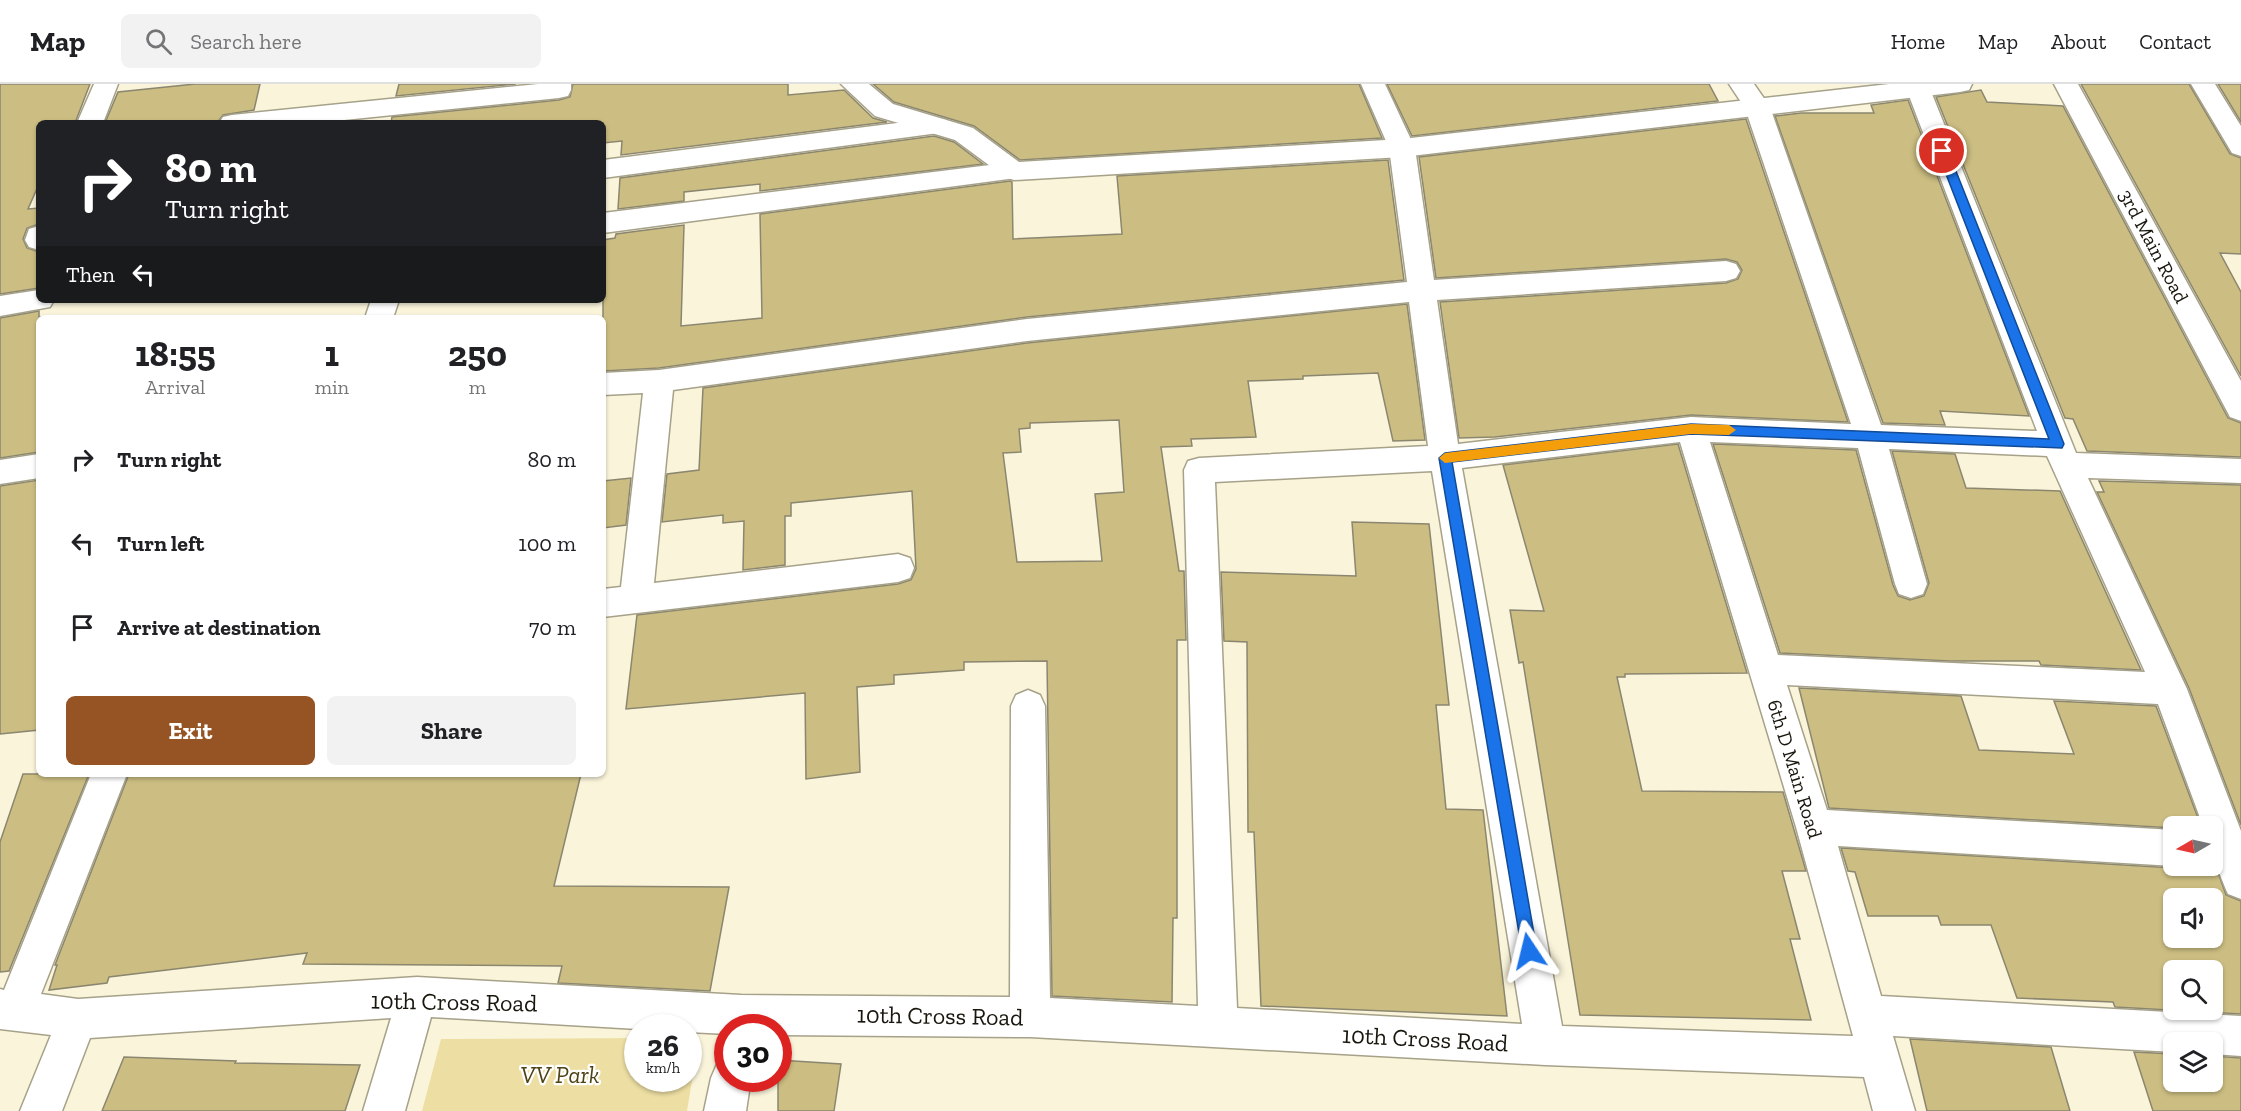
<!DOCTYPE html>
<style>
body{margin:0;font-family:"Zilla Slab",serif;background:#f2f2f2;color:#202124;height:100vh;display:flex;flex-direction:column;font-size:22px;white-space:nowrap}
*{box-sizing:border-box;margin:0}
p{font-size:20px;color:#757577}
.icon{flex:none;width:33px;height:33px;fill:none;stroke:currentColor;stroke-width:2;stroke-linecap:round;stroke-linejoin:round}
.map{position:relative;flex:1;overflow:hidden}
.panel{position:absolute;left:36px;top:231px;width:570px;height:462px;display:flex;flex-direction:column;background:#fff;border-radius:9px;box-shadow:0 2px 4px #0004}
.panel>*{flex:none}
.guide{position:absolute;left:36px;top:36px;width:570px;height:183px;border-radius:9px;box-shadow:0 2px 4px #0004;background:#202124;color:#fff;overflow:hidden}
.needle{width:39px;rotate:261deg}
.buttons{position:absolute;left:2163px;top:732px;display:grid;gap:12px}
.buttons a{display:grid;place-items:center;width:60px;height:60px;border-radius:9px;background:#fff;box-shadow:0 2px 4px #0004;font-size:30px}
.speed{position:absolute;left:624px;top:930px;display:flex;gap:12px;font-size:30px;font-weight:700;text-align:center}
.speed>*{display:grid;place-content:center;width:78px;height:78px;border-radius:50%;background:#fff;box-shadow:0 2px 4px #0004;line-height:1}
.speed small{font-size:15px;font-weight:400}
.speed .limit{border:9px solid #d22;background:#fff;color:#111}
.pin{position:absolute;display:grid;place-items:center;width:51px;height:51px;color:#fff;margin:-26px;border:3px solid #fff;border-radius:50%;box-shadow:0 2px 6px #0007}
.me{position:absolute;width:66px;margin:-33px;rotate:350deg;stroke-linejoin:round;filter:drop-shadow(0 0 4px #0008)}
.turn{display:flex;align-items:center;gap:21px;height:126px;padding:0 30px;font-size:27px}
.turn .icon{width:78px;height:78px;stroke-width:2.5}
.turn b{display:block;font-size:42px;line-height:51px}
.then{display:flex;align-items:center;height:57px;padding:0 30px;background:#0003;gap:12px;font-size:22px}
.eta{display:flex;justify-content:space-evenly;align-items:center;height:102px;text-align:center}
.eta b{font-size:36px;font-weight:700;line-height:42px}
.cta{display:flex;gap:12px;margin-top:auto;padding:12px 30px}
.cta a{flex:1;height:69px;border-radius:9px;background:#965323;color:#fff;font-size:24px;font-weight:700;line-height:69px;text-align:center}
.cta a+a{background:#f2f2f2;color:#202124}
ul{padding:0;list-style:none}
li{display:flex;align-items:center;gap:18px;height:84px;padding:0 30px}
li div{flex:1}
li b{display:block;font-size:22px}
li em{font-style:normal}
header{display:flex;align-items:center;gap:36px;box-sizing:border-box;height:84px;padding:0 30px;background:#fff;border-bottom:2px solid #e0e0e0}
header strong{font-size:28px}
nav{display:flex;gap:33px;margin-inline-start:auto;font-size:21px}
.search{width:420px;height:54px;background:#f2f2f2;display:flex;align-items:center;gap:15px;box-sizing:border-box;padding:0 21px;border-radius:9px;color:#757577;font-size:22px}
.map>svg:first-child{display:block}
.green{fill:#eddfa3}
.building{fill:#ccbe82;stroke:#8b866f;stroke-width:1.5;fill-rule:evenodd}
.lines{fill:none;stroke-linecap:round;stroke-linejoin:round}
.street-casing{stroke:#a6a189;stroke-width:3}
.secondary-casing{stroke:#a6a189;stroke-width:3}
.street{fill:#fff;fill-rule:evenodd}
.secondary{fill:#fff;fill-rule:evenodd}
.route{fill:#1a73e8;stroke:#114b97;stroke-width:1.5}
.slow{fill:#f59e0b}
.labels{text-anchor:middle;stroke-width:4.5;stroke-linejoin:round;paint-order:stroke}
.street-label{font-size:20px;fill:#18160d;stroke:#fff}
.near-street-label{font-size:24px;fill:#18160d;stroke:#fff}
.near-park-label{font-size:24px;font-style:italic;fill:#4e4314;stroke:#fff}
</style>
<header>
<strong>Map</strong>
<div class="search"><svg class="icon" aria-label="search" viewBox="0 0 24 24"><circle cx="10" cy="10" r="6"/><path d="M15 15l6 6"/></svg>Search here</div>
<nav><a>Home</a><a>Map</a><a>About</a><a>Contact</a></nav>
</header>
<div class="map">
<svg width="2241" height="1027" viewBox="0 0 2241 1027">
<rect width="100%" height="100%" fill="#faf4db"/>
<path class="green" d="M637,954L638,994H688L689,954H699L687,1027H422L441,955Z"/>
<path class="building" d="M0,0H90L75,39H39V100L28,125L39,124V140L27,144L23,155L27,164L39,168V204L0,210Z
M195,0H260L254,26L223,31L217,39H105L118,8Z
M399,0H516L396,12Z
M573,0H788V11L844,6L873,34L887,38L621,71L622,57L603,59V39H391L392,33L559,16L570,13Z
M873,0H1359L1382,54L1020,76L974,42L894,18Z
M1387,0H1709L1718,17L1412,52Z
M2081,0H2189L2230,70L2241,74V170L2220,169L2241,208V292Z
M2218,0H2241V38Z
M1981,6L1987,18L2063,22L2228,334L2241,339V373L2087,367L2073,335L2065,334L1936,13Z
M1908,16L2029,332L1940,327L1945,341L1883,339L1775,32L1801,29H1874L1871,21Z
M1746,35L1848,338L1691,331L1495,353L1459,354L1440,218L1726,199L1738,195L1742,186L1737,178L1726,175L1436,194L1419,73Z
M934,52L954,58L983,80L760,107V100L684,108V117L618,125L620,94Z
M1388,76L1404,196L1027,233L659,284L603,287V156L615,154L616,150L684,141L681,242L762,234L760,130L1010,97L1012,98L1013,155L1122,150L1117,92Z
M1407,220L1425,356L1393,357L1378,289L1303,292V295L1248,297L1256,353L1191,355L1192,362L1161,363L1179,487H1184L1186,556H1177V834H1173L1172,918L1052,912L1047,577L964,578V586L894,591V600L857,603L860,688L806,695L805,609L626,625L637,531L898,500L911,496L916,485L912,407L791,419V432H785V481L743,486L744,437L723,439V431L662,438L667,390L699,386L703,304L1027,259ZM1119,336L1124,408L1095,410L1102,477L1017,478L1003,369L1021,368L1019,345L1030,344V339Z
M39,227V233L53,232L52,234H39V368L0,374V234Z
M1678,360L1747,589L1625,590V593H1617L1642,707L1783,708L1806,787H1782L1800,855H1790L1811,936L1580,931L1523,578L1519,579L1510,526L1544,527L1503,381Z
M1713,360L1856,366L1893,501L1898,512L1910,516L1924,512L1929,499L1892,367L1955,370L1966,404L2060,407L2141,586L2041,581L2039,577H1950L1780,569Z
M631,394L626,441L603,444V397Z
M39,396V646L0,650V402Z
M2099,397L2241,401V741L2189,604L2097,408H2104Z
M1352,438L1429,440L1449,621H1436L1446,725L1483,726L1507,932L1261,922L1254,748H1248L1247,558L1224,557L1221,488L1356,492Z
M1799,604L1961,612L1979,666L2074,670L2054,617L2156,622L2201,742L2174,744L1829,724Z
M23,690H89L9,887L0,888V758Z
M129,690H581L554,802L729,803L710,907L558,899L562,882L303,880L307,869L109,893L107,899L49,906L57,881H55Z
M1841,764L2174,784L2176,782H2212V772L2226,811L2241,817V930L2115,923L2113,918L2017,914L1991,841H1941L1938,832H1868L1855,788L1848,787ZM2174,814H2212V854H2174ZM2174,886H2212V926H2174Z
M1910,955L2051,963L2070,1027H1927Z
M2134,968L2174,970V998H2212V972L2241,974V1027H2153Z
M124,973L236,977L235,979L360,981L345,1027H102Z
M778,976L841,980L834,1027H778Z"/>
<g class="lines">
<g class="street-casing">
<path id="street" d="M94,0H118L103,39H77Z
M538,0H571V6L568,12L559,14L315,39H219L223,33L232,31Z
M1361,0H1385L1415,64L1434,196L1726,177L1736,180L1740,187L1736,194L1726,197L1437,216L1458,360L1691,333L1851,340L1745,24L1729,0H1754L1770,23L1881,341L2037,347L1906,4L1908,0H1928L2076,369L2241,375V399L2088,394L2187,605L2241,747V815L2228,810C2217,785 2212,770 2212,742H2203L2158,620L1787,601L1827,726L2174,746V782L1838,762L1881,912L2241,932V972L2212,970V958H2174V968L1893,952L1915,1027H1873L1864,993L1545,981L1030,953L778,951V944H728V950L688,948V944L638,945L431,933L405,1027H363L391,934L90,954L62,1027H20L51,951L0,945V905L4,906L91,690H127L41,910L78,915L417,893L741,911L1010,913L1011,622L1016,611L1028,606L1040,611L1045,622L1050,914L1198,922L1184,386L1188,377L1199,374L1428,362L1409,218L1027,257L673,306L654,499L898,470L910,474L914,484L910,494L898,498L603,533V505L621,503L643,309L603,311V289L659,286L1027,235L1407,198L1389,64ZM1680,358L1796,743L1853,952L1562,942L1462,384ZM1710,358L1858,364L1895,500L1899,510L1911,514L1923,510L1927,500L1889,365L2047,372L2145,588L1778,571ZM1432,387L1522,940L1237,924L1215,398Z
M2054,0H2078L2241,297V337L2230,333Z
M2191,0H2215L2241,42V72L2232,69Z
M937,34L946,36L950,42L946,48L603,94V76Z
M1014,78L1023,81L1027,87L1023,93L603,149V129Z
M39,142V166L29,163L25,156L29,145Z
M39,206V216H54L50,223L0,232V212Z
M371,216H399L393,234H365Z
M39,370V394L0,400V376Z
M728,975V994H751L746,1027H704L711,994L717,980Z"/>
</g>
<g class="secondary-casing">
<path id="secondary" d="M841,0H869L893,20L973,44L1019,78L1402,55L1889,0H1972L1969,6L1960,8L1402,73L1014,96L1005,93L955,56L875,32Z"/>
</g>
<use href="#street" class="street"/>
<use href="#secondary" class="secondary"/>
</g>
<path class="route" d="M1942,64L1948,67L2064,360L2062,364L1691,350L1452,378L1537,867L1534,873L1529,875L1523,873L1439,374L1445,369L1691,340L2049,355L1937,67Z"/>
<path class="slow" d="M1691,340L1729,341L1736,346L1729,351L1691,350L1445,379L1439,374L1445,369Z"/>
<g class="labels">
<g class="street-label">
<text transform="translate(2154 162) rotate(62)" y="7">3rd Main Road</text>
<text transform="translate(1795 685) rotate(73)" y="7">6th D Main Road</text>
</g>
<g class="near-street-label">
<text transform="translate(454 918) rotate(1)" y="8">10th Cross Road</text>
<text transform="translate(940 932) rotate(1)" y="8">10th Cross Road</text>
<text transform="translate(1425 955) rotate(3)" y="8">10th Cross Road</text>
</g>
<g class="near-park-label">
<text x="560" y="999">VV Park</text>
</g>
</g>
</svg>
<div class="buttons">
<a><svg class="needle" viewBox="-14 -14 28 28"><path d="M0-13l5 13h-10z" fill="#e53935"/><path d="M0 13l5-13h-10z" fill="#757577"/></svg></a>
<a><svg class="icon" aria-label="sound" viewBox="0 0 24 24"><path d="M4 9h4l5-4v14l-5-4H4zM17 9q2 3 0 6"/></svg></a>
<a><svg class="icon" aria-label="search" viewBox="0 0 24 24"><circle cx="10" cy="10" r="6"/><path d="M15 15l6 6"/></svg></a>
<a><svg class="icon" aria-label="layers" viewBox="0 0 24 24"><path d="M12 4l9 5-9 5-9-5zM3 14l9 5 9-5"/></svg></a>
</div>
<div class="speed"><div>26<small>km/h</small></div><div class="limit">30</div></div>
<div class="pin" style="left:1942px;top:67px;background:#d93025"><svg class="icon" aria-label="arrive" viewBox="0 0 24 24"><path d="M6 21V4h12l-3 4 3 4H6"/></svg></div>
<svg class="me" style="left:1529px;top:867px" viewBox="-20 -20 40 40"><path d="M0-17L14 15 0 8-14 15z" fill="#1a73e8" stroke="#fff" stroke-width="4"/></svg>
<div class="guide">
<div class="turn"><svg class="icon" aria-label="right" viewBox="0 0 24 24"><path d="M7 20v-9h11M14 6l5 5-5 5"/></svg><div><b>80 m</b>Turn right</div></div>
<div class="then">Then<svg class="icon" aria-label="left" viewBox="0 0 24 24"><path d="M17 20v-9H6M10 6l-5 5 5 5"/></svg></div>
</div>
<section class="panel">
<div class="eta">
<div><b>18:55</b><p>Arrival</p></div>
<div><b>1</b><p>min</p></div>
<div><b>250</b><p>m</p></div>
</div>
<ul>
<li><svg class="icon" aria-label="right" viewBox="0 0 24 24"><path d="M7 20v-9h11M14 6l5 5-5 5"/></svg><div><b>Turn right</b></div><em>80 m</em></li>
<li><svg class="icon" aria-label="left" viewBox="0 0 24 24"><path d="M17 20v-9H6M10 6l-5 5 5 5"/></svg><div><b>Turn left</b></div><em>100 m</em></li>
<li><svg class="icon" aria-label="arrive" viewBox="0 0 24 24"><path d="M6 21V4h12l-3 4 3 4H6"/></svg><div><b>Arrive at destination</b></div><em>70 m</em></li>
</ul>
<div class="cta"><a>Exit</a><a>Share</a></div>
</section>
</div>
